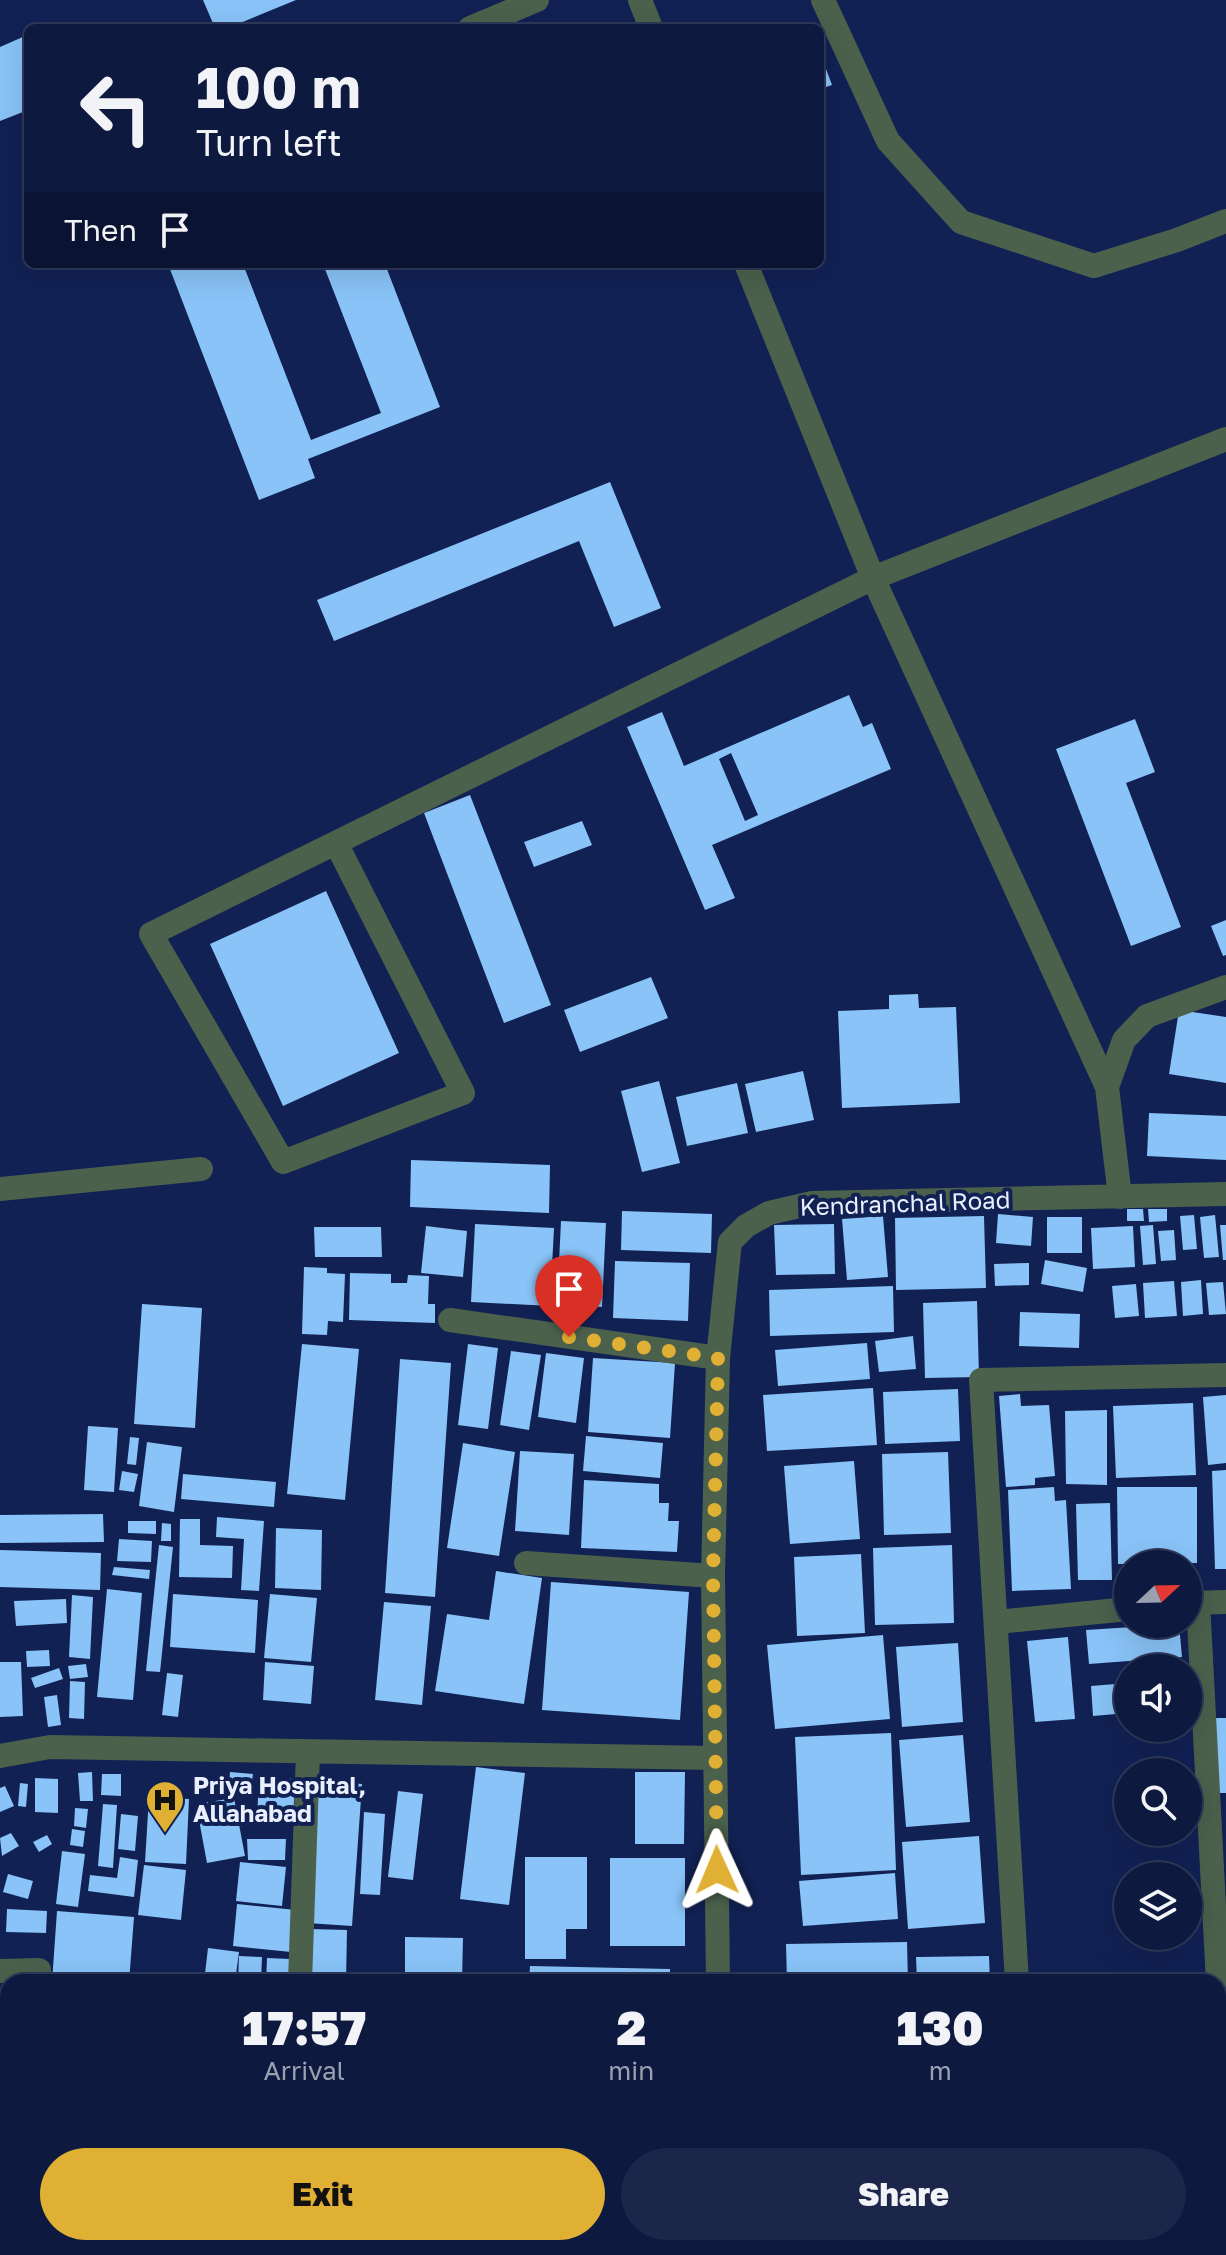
<!DOCTYPE html>
<style>
body{margin:0;font-family:"Golos Text",sans-serif;background:#1b264a;color:#f1f3f6;height:100vh;display:flex;flex-direction:column;font-size:30px;white-space:nowrap}
*{box-sizing:border-box;margin:0}
p{font-size:26px;color:#9aa0b0}
.icon{flex:none;width:44px;height:44px;fill:none;stroke:currentColor;stroke-width:2;stroke-linecap:round;stroke-linejoin:round}
.map{position:relative;flex:1;overflow:hidden}
.details{position:absolute;left:0px;top:1974px;width:1226px;height:282px;display:flex;flex-direction:column;background:#0d193f;border-radius:24px 24px 0 0;box-shadow:0 8px 32px #0002,0 0 0 2px #2d3859}
.details>*{flex:none}
.guide{position:absolute;left:24px;top:24px;width:800px;height:244px;border-radius:12px;box-shadow:0 8px 32px #0002,0 0 0 2px #2d3859;background:#0d193f;color:#f1f3f6;overflow:hidden}
.needle{width:52px;rotate:68deg}
.fabs{position:absolute;left:1114px;top:1550px;display:grid;gap:16px}
.fabs a{display:grid;place-items:center;width:88px;height:88px;border-radius:50%;background:#0d193f;box-shadow:0 8px 32px #0002,0 0 0 2px #2d3859;font-size:40px}
.pin{position:absolute;display:grid;place-items:center;width:68px;height:68px;color:#fff;margin:-82px -34px;border-radius:50% 50% 50% 0;rotate:-45deg;box-shadow:0 0 8px #0007}
.pin .icon{rotate:45deg}
.me{position:absolute;width:88px;margin:-44px;rotate:359deg;stroke-linejoin:round;filter:drop-shadow(0 0 6px #0008)}
.turn{display:flex;align-items:center;gap:28px;height:168px;padding:0 40px;font-size:36px}
.turn .icon{width:104px;height:104px;stroke-width:2.5}
.turn b{display:block;font-size:56px;line-height:68px}
.then{display:flex;align-items:center;height:76px;padding:0 40px;background:#0003;gap:16px;font-size:30px}
.eta{display:flex;justify-content:space-evenly;align-items:center;height:136px;text-align:center}
.eta b{font-size:48px;font-weight:800;line-height:56px}
.action{display:flex;gap:16px;margin-top:auto;padding:16px 40px}
.action a{flex:1;height:92px;border-radius:48px;background:#e0b034;color:#111;font-size:32px;font-weight:800;line-height:92px;text-align:center}
.action a+a{background:#1b264a;color:#f1f3f6}
.map>svg:first-child{display:block}
.building{fill:#89c3f7;fill-rule:evenodd}
.lines{fill:none;stroke-linecap:round;stroke-linejoin:round}
.minor{stroke:#4b614c;stroke-width:24}
.route{stroke:#e0b034;stroke-width:14;stroke-dasharray:0 25.2}
.labels{text-anchor:middle;stroke-width:8;stroke-linejoin:round;paint-order:stroke}
.street-label{font-size:24px;fill:#e9effd;stroke:#112154}
.poi-label{font-size:24px;font-weight:bold;fill:#e9effd;stroke:#112154;text-anchor:start}
</style>
<div class="map">
<svg width="1226" height="2255" viewBox="0 0 1226 2255">
<rect width="100%" height="100%" fill="#112154"/>
<path class="building" d="M203,0H296L228,28H215Z
M25,36L28,43V110L0,121V47Z
M820,53L832,85L820,89Z
M168,264H243L311,440L381,413L323,264H385L440,407L308,459L315,478L259,500Z
M610,482L661,608L614,627L579,541L334,641L317,600Z
M849,695L863,727L872,723L891,769L712,845L735,898L705,910L627,727L662,712L684,766ZM731,753L758,815L745,821L719,759Z
M1135,719L1155,772L1126,783L1181,927L1131,946L1056,749Z
M470,795L551,1005L504,1023L424,813Z
M582,821L592,845L534,867L524,842Z
M326,891L399,1053L283,1106L210,944Z
M1226,920V955L1223,956L1211,926Z
M651,977L668,1018L580,1052L564,1010Z
M918,994L919,1008L956,1007L960,1103L842,1108L838,1011L889,1009V995Z
M1179,1010L1226,1017V1083L1169,1074Z
M803,1071L814,1120L756,1132L745,1084Z
M659,1081L680,1163L642,1172L621,1091Z
M737,1083L748,1133L687,1146L676,1097Z
M1149,1113L1226,1116V1160L1147,1156Z
M411,1160L550,1165L549,1213L410,1207Z
M1127,1209H1143L1144,1221H1127Z
M1148,1209H1167V1221L1149,1222Z
M622,1211L712,1214L711,1253L621,1250Z
M998,1214L1033,1217L1031,1246L996,1243Z
M1194,1215L1197,1249L1183,1250L1180,1216Z
M1215,1215L1219,1257L1204,1258L1200,1217Z
M883,1216L888,1277L847,1280L842,1219Z
M984,1216L986,1288L896,1290L895,1218Z
M1047,1217H1082V1253H1047Z
M561,1221L606,1223L602,1307L557,1305Z
M475,1224L554,1228L550,1306L471,1302Z
M834,1224L835,1274L776,1275L774,1225Z
M1153,1225L1156,1264L1143,1265L1140,1226Z
M1220,1225H1226V1260H1223Z
M426,1226L467,1231L463,1277L421,1273Z
M1133,1226L1135,1267L1093,1269L1091,1228Z
M314,1227H381L382,1257H315Z
M1174,1230L1176,1260L1161,1261L1158,1231Z
M1045,1260L1087,1268L1083,1292L1041,1284Z
M615,1261L690,1263L688,1321L613,1318Z
M1029,1263V1285L995,1286L994,1264Z
M304,1267L327,1268V1273L345,1274L343,1322L328,1321L327,1335L302,1334Z
M350,1273L391,1274V1283H407L408,1275L429,1276L428,1304H435V1323L349,1320Z
M1201,1280L1203,1314L1183,1316L1181,1282Z
M1174,1281L1177,1316L1145,1318L1143,1283Z
M1223,1282L1226,1314L1209,1315L1206,1283Z
M1136,1284L1139,1316L1115,1318L1112,1286Z
M893,1286L894,1332L770,1336L769,1290Z
M977,1301L979,1377L925,1378L923,1303Z
M142,1304L202,1308L195,1428L134,1424Z
M1020,1312L1080,1314L1079,1348L1019,1346Z
M913,1336L916,1369L879,1372L875,1341Z
M867,1343L870,1379L778,1386L775,1350Z
M302,1344L359,1349L345,1500L287,1494Z
M468,1344L498,1348L488,1429L458,1425Z
M511,1351L541,1355L529,1430L500,1425Z
M546,1353L584,1358L576,1423L538,1417Z
M593,1358L675,1363L670,1438L588,1432Z
M400,1359L451,1363L435,1597L385,1593Z
M873,1388L877,1445L767,1451L763,1395Z
M958,1389L960,1441L885,1444L883,1392Z
M1020,1394L1021,1406L1049,1405L1055,1476L1035,1478V1485L1006,1487L999,1396Z
M1226,1395V1463L1208,1465L1203,1397Z
M1193,1403L1196,1475L1116,1478L1113,1406Z
M1107,1410V1485L1066,1484L1065,1411Z
M88,1426L118,1428L114,1492L84,1490Z
M586,1436L663,1443L660,1478L583,1471Z
M130,1437L139,1438L136,1465L127,1464Z
M147,1442L182,1447L174,1512L139,1506Z
M463,1443L515,1452L499,1556L447,1548Z
M520,1451L574,1454L569,1535L515,1531Z
M948,1452L951,1533L884,1535L882,1454Z
M854,1461L860,1539L790,1544L784,1466Z
M1226,1470V1569H1215L1212,1471Z
M122,1471L138,1474L134,1492L119,1490Z
M183,1474L276,1482L274,1507L181,1499Z
M584,1480L659,1484V1503H669L668,1521H679L677,1552L581,1548Z
M1054,1487L1055,1501L1066,1500L1071,1589L1012,1591L1008,1490Z
M1117,1487H1197V1563L1118,1564Z
M1110,1503L1112,1580H1078L1076,1504Z
M103,1514L104,1542L0,1543V1515Z
M217,1517L264,1521L259,1591L241,1590L244,1539L216,1537Z
M180,1519H200V1545L233,1546L232,1578L179,1577Z
M128,1521H156V1534L128,1533Z
M162,1523L171,1524V1541H161Z
M276,1528L322,1530L321,1590L275,1588Z
M119,1539L152,1541L151,1562L117,1561Z
M159,1545L173,1547L160,1672L146,1671Z
M952,1545L954,1623L875,1625L873,1548Z
M0,1550L101,1553L100,1590L0,1587Z
M861,1554L865,1633L797,1636L794,1557Z
M114,1567L150,1570L149,1579L112,1575Z
M496,1571L542,1578L524,1704L435,1691L447,1614L489,1620Z
M551,1582L689,1592L680,1720L542,1710Z
M107,1589L142,1593L133,1700L97,1697Z
M173,1594L258,1600L255,1653L170,1647Z
M270,1594L317,1598L311,1662L264,1658Z
M72,1595L93,1597L90,1659L69,1657Z
M66,1599L67,1623L16,1626L14,1601Z
M384,1602L431,1606L422,1705L375,1700Z
M1179,1624L1182,1657L1089,1664L1086,1630Z
M883,1635L890,1719L775,1729L767,1645Z
M1068,1637L1075,1719L1035,1722L1027,1641Z
M958,1643L963,1722L902,1727L896,1647Z
M49,1650L50,1666L27,1667L26,1651Z
M0,1662H21L23,1716L0,1717Z
M265,1662L314,1666L311,1704L263,1700Z
M86,1664L88,1677L70,1679L68,1666Z
M59,1668L63,1679L35,1688L31,1678Z
M167,1673L183,1675L178,1717L162,1715Z
M70,1681L85,1682L84,1719L69,1718Z
M1128,1683V1713L1093,1716L1091,1686Z
M57,1695L61,1725L48,1727L44,1697Z
M1211,1718H1226V1793H1211Z
M891,1733L896,1870L801,1875L795,1737Z
M963,1735L970,1822L906,1827L899,1740Z
M476,1767L525,1773L509,1905L460,1899Z
M92,1772L93,1801H80L78,1773Z
M230,1772L253,1774L251,1788L229,1785Z
M635,1772H685L684,1844H635Z
M102,1774H121V1796L101,1795Z
M259,1777L295,1779L293,1821L257,1819Z
M35,1778L58,1779V1813L35,1812Z
M317,1780L362,1784L352,1926L307,1923Z
M20,1783L28,1784L26,1807L18,1806Z
M5,1786L14,1806L0,1812V1788Z
M398,1791L423,1794L413,1880L388,1877Z
M149,1797L189,1799L186,1864L145,1862Z
M234,1798L245,1856L207,1863L196,1804Z
M103,1804L117,1805L113,1868L98,1866Z
M75,1808L88,1809L86,1828L74,1826Z
M364,1812L385,1814L380,1895L360,1894Z
M121,1814L138,1816L135,1851L118,1849Z
M72,1829L85,1831L83,1847L70,1845Z
M11,1833L19,1846L2,1856L0,1838Z
M47,1835L52,1844L39,1852L33,1842Z
M979,1836L985,1923L908,1929L902,1842Z
M247,1839H286L285,1860H248Z
M62,1851L85,1854L78,1907L56,1904Z
M120,1857L138,1860L134,1897L88,1891L90,1875L117,1878Z
M525,1857H587V1929H566V1959H525Z
M610,1858H685V1946H610Z
M240,1862L286,1867L282,1906L236,1901Z
M144,1865L186,1870L181,1920L138,1915Z
M895,1873L898,1919L803,1926L799,1881Z
M8,1874L33,1881L28,1899L3,1892Z
M237,1904L296,1910L291,1952L233,1946Z
M7,1909L47,1911L46,1933L6,1932Z
M57,1911L134,1917L129,1982H52Z
M310,1929L347,1930L346,1982H309Z
M405,1937L463,1938L462,1982H405Z
M907,1942L908,1982H787L786,1944Z
M208,1948L239,1952L235,1982H204Z
M239,1956L262,1957L261,1982H238Z
M989,1956L990,1982H917L916,1957Z
M267,1958L290,1959L289,1982H266Z
M530,1966L670,1969V1982H529Z
M0,1999H8V2032H0Z
M0,2039H8V2070H0Z
M0,2076H8V2116H0Z
M0,2138H8V2173L0,2172Z
M0,2195H8V2225H0Z
M0,2232H8V2248H25V2255H0Z
M68,2248H149V2255H68Z
M177,2248H208V2255H177Z
M215,2248H257V2255H215Z
M260,2248H294V2255H260Z
M336,2248H381V2255H337Z
M386,2248H449L450,2255H386Z
M512,2248H570L571,2255H513Z
M601,2248H658V2255H601Z
M661,2248H694V2255H661Z
M776,2248H922V2255H777Z
M930,2248H1010L1011,2255H930Z
M1069,2248H1126V2255H1069Z
M1133,2248H1220V2255H1133Z"/>
<g class="lines">
<path class="minor" d="M640,0L651,28
M823,0L888,141L961,222L1094,266L1177,240L1226,221
M470,28L537,0
M746,264L873,578L1107,1087
M336,843L463,1093L283,1162L151,934L873,578L1226,439
M0,1189L201,1169
M1120,1197L1107,1087L1124,1040L1147,1016L1226,987
M450,1320L718,1358
M526,1563L713,1576
M1198,1602L1218,1982
M1188,1603L1226,1602
M997,1622L1128,1609
M0,1756L50,1747L715,1758
M0,1971L39,1970L40,1982
M300,1982L308,1753
M718,1982L713,1576L718,1358L730,1242L746,1226L769,1213L812,1203L1226,1194
M1017,1982L981,1380L1226,1375
M1218,1990L1222,2068
M47,2248V2255
M168,2248L169,2255
M327,2248L328,2255
M482,2248V2255
M733,2248V2255
M1033,2248L1034,2255"/>
</g>
<g class="lines">
<path class="route" d="M569,1337L718,1358L713,1576L717,1870"/>
</g>
<defs>
<g id="hospital-pin" transform="scale(2)"><path d="M0 17L-7.5 6A9.5 9.5 0 1 1 7.5 6Z" fill="#e0b034" stroke="#112154"/><path d="M-5-5h3v3.5h4V-5h3V5h-3V1.5h-4V5h-3Z" fill="#111"/></g>
</defs>
<g fill-rule="evenodd">
<use href="#hospital-pin" x="165" y="1800"/>
</g>
<g class="labels">
<g class="street-label">
<text transform="translate(905 1204) rotate(-2)" y="8">Kendranchal Road</text>
</g>
<g class="poi-label">
<text x="193" y="1794">Priya Hospital,<tspan x="193" dy="28">Allahabad</tspan></text>
</g>
</g>
</svg>
<div class="fabs">
<a><svg class="needle" viewBox="-14 -14 28 28"><path d="M0-13l5 13h-10z" fill="#e53935"/><path d="M0 13l5-13h-10z" fill="#9aa0b0"/></svg></a>
<a><svg class="icon" aria-label="sound" viewBox="0 0 24 24"><path d="M4 9h4l5-4v14l-5-4H4zM17 9q2 3 0 6"/></svg></a>
<a><svg class="icon" aria-label="search" viewBox="0 0 24 24"><circle cx="10" cy="10" r="6"/><path d="M15 15l6 6"/></svg></a>
<a><svg class="icon" aria-label="layers" viewBox="0 0 24 24"><path d="M12 4l9 5-9 5-9-5zM3 14l9 5 9-5"/></svg></a>
</div>
<div class="pin" style="left:569px;top:1337px;background:#d93025"><svg class="icon" aria-label="arrive" viewBox="0 0 24 24"><path d="M6 21V4h12l-3 4 3 4H6"/></svg></div>
<svg class="me" style="left:717px;top:1870px" viewBox="-20 -20 40 40"><path d="M0-17L14 15 0 8-14 15z" fill="#e0b034" stroke="#fff" stroke-width="4"/></svg>
<div class="guide">
<div class="turn"><svg class="icon" aria-label="left" viewBox="0 0 24 24"><path d="M17 20v-9H6M10 6l-5 5 5 5"/></svg><div><b>100 m</b>Turn left</div></div>
<div class="then">Then<svg class="icon" aria-label="arrive" viewBox="0 0 24 24"><path d="M6 21V4h12l-3 4 3 4H6"/></svg></div>
</div>
<section class="details">
<div class="eta">
<div><b>17:57</b><p>Arrival</p></div>
<div><b>2</b><p>min</p></div>
<div><b>130</b><p>m</p></div>
</div>
<div class="action"><a>Exit</a><a>Share</a></div>
</section>
</div>
